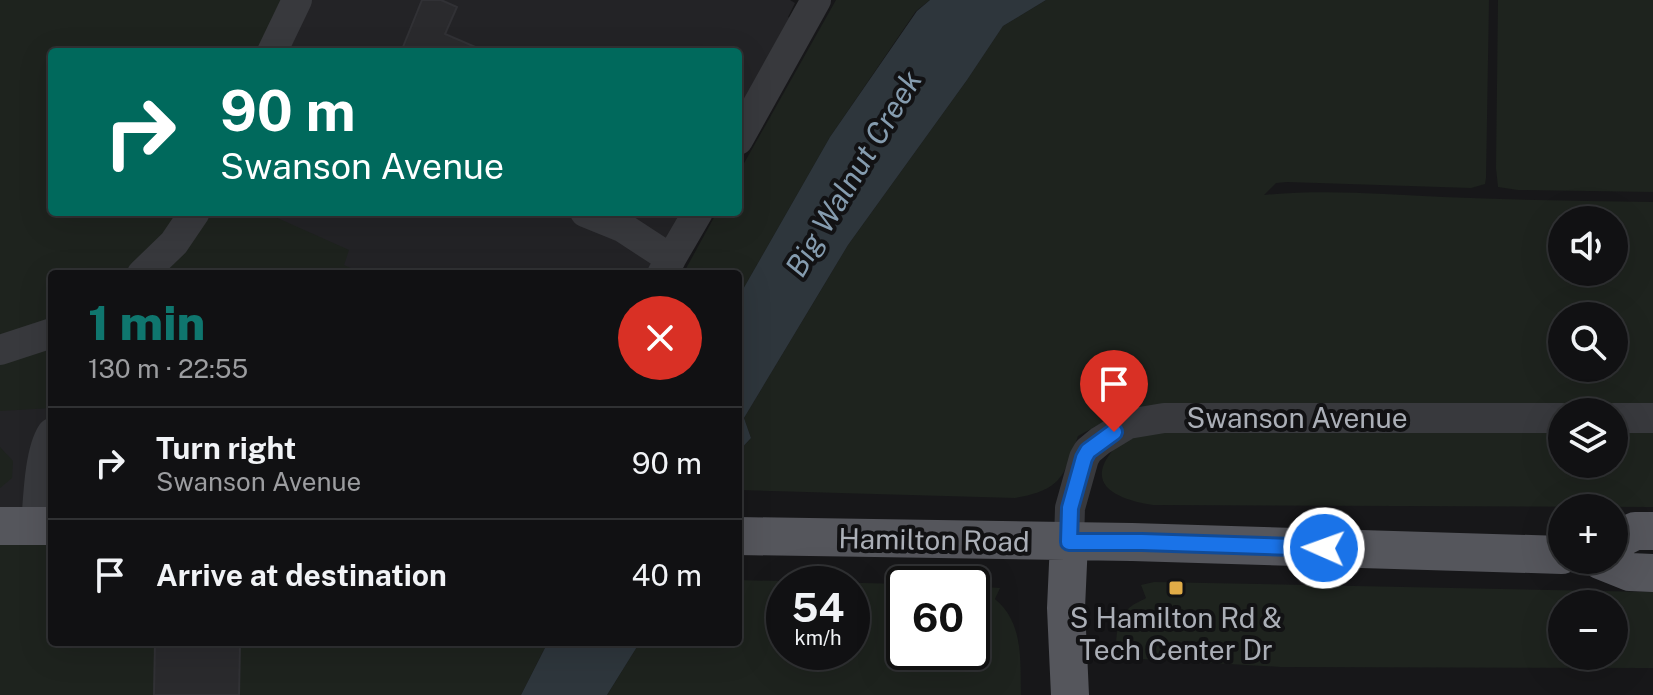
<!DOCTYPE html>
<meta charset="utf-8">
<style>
body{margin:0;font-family:"Public Sans",sans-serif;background:#1e1f21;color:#f1f3f6;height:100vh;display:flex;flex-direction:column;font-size:30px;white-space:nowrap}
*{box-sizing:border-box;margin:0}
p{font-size:26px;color:#9c9da0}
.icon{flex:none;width:44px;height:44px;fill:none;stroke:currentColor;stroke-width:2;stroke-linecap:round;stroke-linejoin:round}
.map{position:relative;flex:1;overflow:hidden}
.details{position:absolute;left:48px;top:270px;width:694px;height:376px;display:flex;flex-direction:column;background:#111113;border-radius:8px;box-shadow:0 8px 32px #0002,0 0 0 2px #303133}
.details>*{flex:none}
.guide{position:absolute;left:48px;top:48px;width:694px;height:168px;border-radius:8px;box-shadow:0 8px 32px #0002,0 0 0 2px #303133;background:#00695c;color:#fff;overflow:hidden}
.buttons{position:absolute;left:1548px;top:206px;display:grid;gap:16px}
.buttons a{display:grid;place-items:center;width:80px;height:80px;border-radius:50%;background:#111113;box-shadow:0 8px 32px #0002,0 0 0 2px #303133;font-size:40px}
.speed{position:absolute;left:766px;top:566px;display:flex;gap:16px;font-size:40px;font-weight:700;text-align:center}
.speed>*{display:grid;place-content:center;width:104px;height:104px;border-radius:50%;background:#111113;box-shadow:0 8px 32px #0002,0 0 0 2px #303133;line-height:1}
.speed small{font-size:20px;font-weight:400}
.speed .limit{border:4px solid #111;border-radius:12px;background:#fff;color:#111}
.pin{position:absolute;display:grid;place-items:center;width:68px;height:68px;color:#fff;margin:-82px -34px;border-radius:50% 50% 50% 0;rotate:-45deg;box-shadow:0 0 8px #0007}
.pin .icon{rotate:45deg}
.me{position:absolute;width:88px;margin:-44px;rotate:272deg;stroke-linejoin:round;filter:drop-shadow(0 0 6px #0008)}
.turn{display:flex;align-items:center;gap:28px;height:168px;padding:0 40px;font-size:36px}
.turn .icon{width:104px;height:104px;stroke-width:2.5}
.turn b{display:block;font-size:56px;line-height:68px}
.round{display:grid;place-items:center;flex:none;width:84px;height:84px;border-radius:42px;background:#1e1f21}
.summary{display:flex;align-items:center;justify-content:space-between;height:136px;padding:0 40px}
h1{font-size:48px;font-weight:800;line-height:60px;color:#0f766e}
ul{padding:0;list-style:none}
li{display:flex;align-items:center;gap:24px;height:112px;padding:0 40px;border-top:2px solid #303133}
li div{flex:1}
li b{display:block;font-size:30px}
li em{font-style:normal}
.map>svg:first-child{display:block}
.built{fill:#232326}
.green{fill:#1e231e;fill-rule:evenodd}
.water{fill:#2e363c}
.building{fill:#2a2a2d;stroke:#313135;stroke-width:2}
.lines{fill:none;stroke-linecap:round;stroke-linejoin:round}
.minor{stroke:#38393d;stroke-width:30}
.major{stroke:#55565c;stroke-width:38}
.route-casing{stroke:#114b97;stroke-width:20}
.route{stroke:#1a73e8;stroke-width:14}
.poi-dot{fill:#e1ac47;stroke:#121214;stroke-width:3}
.labels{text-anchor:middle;stroke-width:8;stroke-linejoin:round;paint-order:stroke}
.street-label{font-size:28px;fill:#abafb7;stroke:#121214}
.poi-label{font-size:28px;fill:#abafb7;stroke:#121214}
.water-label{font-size:30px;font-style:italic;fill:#859caf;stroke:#121214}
</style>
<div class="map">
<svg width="1653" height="695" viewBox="0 0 1653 695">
<rect width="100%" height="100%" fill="#171719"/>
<path class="built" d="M0,0H790L795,3L788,17L803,24L738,140V52H52V212H698L662,274H52V433L36,526H0Z"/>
<path class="green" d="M0,0H297L272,52H52V212H195L142,274H52V333L0,350Z
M836,0H930L916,11L830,137L738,298V274H683L717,212H738V174Z
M1046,0H1489L1486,178L1485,184L1471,188L1287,182L1276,183L1264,195C1323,189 1384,194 1443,197C1513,200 1583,201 1653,202V405H1471L1111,418L1078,436C1064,477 1061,490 1015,498L738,490V452L751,438L744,418L848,245L967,80L1003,26ZM1562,220H1614V272H1562ZM1562,316H1614V368H1562Z
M1498,0H1653V192L1518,190L1498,187L1496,168Z
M207,212H264L349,250L344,265L363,274H159Z
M52,342V408L0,411V360Z
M1562,425V464H1614V426H1653V507L1153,505C1122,500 1082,487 1113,450C1119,444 1127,439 1134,433Z
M0,447L13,461L12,478L0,488Z
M0,526H52V642H548L521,695H0Z
M738,580L904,584V652H972V586L1000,588L995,599C1024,623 1020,660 1021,695H607L640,642H738ZM784,584H852V652H784Z
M1154,582L1653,592V668L1281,667L1142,659L1116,654C1116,639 1116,621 1128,609C1133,604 1141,601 1146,598L1141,585ZM1614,604V656H1562V604Z"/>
<path class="water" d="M930,0H1046L1003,26L967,80L848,245L744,418L751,438L738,452V298L830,137L917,11Z
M548,642H640L607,695H521Z"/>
<path class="building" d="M422,0H441L457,7L445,34L487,52H401Z
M155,642H240L239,695H154Z"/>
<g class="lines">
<path class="minor" d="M272,52L297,0
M738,140L816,0
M585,212L622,227L671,259
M142,274L174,243L195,212
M662,274L698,212
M0,350L52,333
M1614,418H1653
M36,526C38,502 39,452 52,433
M1069,542L1070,508L1084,458L1088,451L1100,441L1128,424L1164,418H1562"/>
<path class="major" d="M0,526H52
M738,536L1132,542L1562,555
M1069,542L1066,608L1070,695
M1614,542L1635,531H1653
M1600,560L1630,572L1653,573"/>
</g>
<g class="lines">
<g class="route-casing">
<path id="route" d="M1114,432L1088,451L1084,458L1070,508L1069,542H1142L1324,548"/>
</g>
<use href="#route" class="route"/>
</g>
<rect class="poi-dot" x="1168" y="580" width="16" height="16" rx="4"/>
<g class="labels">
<g class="street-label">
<text x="1297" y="428">Swanson Avenue</text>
<text transform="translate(934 540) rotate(1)" y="10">Hamilton Road</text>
</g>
<g class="poi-label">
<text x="1176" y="628">S Hamilton Rd &amp;<tspan x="1176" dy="32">Tech Center Dr</tspan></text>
</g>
<g class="water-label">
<text transform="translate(854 174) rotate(-59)" y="10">Big Walnut Creek</text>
</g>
</g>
</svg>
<div class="buttons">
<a><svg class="icon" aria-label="sound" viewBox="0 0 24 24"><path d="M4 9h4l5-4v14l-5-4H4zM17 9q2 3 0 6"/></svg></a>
<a><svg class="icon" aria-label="search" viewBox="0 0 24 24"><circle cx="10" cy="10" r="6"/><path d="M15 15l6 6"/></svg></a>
<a><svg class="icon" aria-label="layers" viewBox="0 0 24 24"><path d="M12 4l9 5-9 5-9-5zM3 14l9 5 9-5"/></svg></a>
<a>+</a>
<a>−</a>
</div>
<div class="speed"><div>54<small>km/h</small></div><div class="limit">60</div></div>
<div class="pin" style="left:1114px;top:432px;background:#d93025"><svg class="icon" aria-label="arrive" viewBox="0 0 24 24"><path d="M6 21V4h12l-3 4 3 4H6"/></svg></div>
<svg class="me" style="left:1324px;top:548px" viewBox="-20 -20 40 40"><circle r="17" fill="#1a73e8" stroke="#fff" stroke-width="3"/><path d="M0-11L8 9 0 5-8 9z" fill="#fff"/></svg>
<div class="guide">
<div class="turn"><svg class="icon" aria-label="right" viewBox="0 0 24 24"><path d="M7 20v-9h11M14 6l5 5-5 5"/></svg><div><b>90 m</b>Swanson Avenue</div></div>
</div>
<section class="details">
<div class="summary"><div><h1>1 min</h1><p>130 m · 22:55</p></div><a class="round" style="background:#d93025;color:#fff"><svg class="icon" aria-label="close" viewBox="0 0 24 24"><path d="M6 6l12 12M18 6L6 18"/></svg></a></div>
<ul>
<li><svg class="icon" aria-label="right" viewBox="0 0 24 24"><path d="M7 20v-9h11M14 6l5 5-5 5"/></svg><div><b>Turn right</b><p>Swanson Avenue</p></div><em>90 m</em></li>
<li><svg class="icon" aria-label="arrive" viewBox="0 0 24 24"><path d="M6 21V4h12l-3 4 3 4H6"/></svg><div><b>Arrive at destination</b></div><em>40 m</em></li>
</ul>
</section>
</div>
